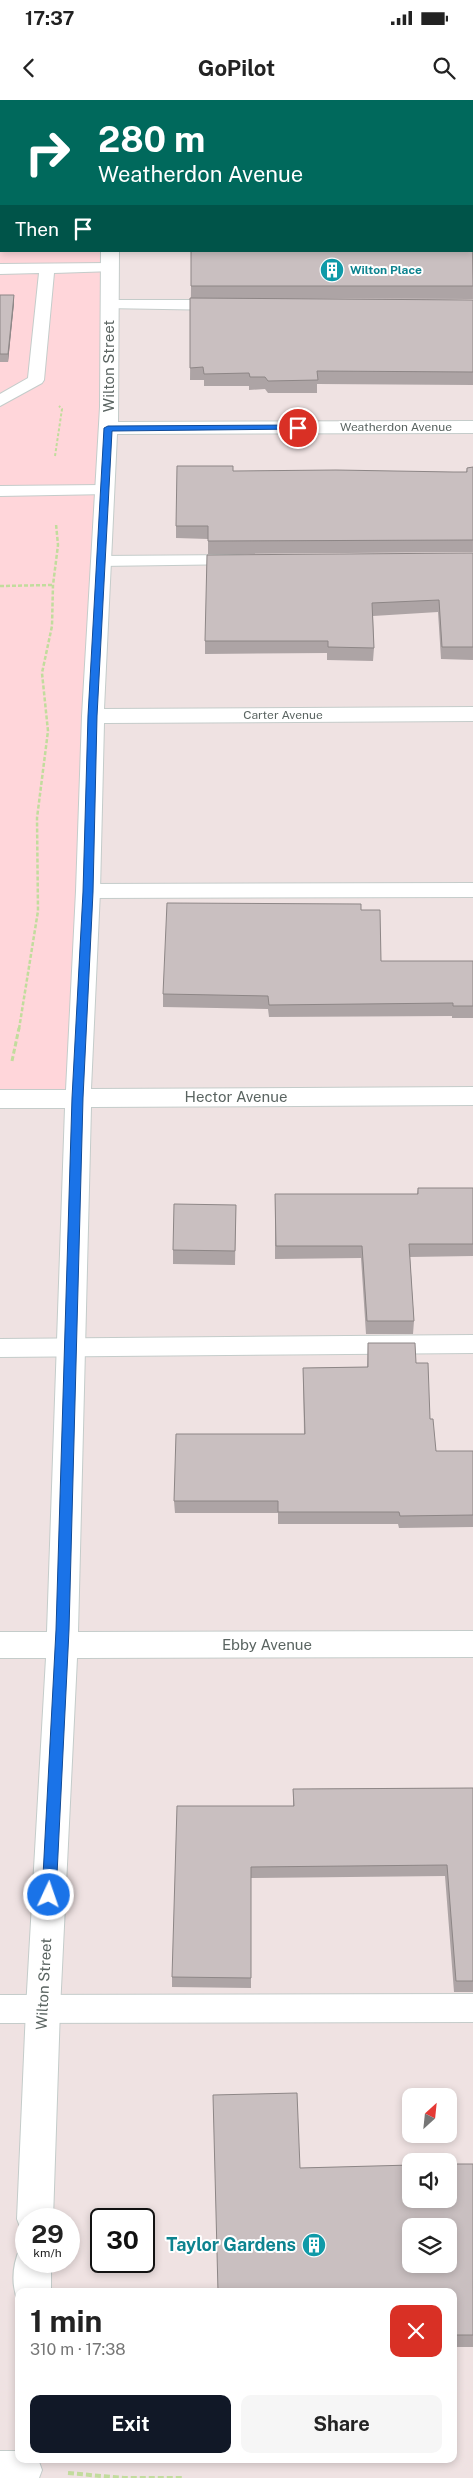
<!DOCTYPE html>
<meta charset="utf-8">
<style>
body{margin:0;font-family:"Public Sans",sans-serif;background:#f6f6f6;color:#222;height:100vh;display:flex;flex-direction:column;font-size:19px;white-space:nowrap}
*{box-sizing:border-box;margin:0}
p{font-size:16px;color:#767676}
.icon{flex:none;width:28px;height:28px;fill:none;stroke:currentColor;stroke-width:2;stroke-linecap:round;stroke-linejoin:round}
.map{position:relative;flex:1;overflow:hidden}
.drawer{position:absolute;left:15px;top:2188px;width:442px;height:175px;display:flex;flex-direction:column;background:#fff;border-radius:10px;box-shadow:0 2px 8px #0003}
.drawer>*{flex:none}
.top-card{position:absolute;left:0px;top:0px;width:474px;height:152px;box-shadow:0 2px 8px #0003;background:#00695c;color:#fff;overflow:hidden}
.needle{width:32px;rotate:27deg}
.buttons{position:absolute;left:402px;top:1988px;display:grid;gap:10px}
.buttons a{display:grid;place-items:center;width:55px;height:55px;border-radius:10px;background:#fff;box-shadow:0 2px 8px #0003;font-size:25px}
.speed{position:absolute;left:15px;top:2108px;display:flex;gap:10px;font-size:25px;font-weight:700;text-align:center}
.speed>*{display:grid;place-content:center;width:65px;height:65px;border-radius:50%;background:#fff;box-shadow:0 2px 8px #0003;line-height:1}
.speed small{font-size:12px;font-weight:400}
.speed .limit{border:2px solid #111;border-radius:8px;background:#fff;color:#111}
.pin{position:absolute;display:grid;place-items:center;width:42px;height:42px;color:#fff;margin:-21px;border:2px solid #fff;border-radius:50%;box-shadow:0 1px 5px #0007}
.me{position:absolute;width:55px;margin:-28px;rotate:3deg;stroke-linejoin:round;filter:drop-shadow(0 0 4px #0008)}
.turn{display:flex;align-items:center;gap:18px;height:105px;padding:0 15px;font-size:22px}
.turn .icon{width:65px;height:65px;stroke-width:2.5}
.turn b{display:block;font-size:35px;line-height:42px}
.then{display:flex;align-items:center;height:48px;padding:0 15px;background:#0003;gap:10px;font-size:19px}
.round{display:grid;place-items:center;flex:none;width:52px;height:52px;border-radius:10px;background:#f6f6f6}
.headline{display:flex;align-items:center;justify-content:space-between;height:85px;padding:0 15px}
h1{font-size:30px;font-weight:700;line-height:38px}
.primary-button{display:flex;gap:10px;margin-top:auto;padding:10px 15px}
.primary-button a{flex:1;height:58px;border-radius:10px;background:#111827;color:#fff;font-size:20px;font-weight:700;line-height:58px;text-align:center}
.primary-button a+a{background:#f6f6f6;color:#222}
.status{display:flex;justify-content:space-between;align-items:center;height:35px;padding:0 25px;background:#fff;direction:ltr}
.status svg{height:14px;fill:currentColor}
header{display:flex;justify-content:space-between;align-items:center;height:65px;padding:0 15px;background:#fff;font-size:22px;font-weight:700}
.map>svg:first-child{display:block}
.commercial{fill:#ffd6da}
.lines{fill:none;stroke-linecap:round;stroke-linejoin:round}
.lane-casing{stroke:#c4ccca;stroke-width:2}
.street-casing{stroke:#c4ccca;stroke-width:2}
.secondary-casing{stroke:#c5d0cd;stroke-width:2}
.path-far3{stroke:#c2dc9d;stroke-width:2;stroke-dasharray:3 2;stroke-linecap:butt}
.path-far2{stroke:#c2dc9d;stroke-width:2.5;stroke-dasharray:4 2;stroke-linecap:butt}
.path-far1{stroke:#c2dc9d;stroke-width:3;stroke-dasharray:5 2.5;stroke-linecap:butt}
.path{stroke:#c2dc9d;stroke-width:4;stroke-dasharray:6 3;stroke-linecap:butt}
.lane{fill:#fff;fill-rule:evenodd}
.street{fill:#fff;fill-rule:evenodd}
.secondary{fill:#fff;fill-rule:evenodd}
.wall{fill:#ada4a5}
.shaded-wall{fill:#8d8686}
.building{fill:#c9bfc0;stroke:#8d8686;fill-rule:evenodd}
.route{fill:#1a73e8;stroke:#114b97}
.labels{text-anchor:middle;stroke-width:4;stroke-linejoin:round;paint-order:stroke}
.far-culture-label{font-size:12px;font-weight:bold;fill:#0d838f;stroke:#fff;text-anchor:start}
.far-street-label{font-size:12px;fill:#5a6461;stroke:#fff}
.street-label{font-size:15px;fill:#5a6461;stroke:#fff}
.near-culture-label{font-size:18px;font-weight:bold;fill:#0d838f;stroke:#fff;text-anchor:end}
</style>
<div class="status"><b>17:37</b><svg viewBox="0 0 49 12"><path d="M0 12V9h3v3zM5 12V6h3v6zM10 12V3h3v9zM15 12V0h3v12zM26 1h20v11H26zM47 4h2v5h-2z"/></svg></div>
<header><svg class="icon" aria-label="back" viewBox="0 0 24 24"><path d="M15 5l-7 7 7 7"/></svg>GoPilot<svg class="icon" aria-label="search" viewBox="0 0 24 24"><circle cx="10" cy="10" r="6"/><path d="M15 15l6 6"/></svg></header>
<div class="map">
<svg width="473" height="2378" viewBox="0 0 473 2378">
<rect width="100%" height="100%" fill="#efe2e2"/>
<path class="commercial" d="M0,84L1,151H110L78,998L0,999Z"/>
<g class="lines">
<g class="lane-casing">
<path id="lane" d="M472,25H473V33H472Z
M0,28H1V36H0Z
M472,101H473V109H472Z
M109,163L117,168L114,171L54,173L44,280L42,283L0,306V294L28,278L39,173L0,174V164Z
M109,200H222L230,205L222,210L104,208L101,205Z
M103,385L109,386L112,390L109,394L0,396V386Z
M239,455L245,456L248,460L245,464L100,466L94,465L91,461L94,457L100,456Z
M473,783V797L88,798L81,796L78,791L81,786L88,784Z
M473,1235V1253L0,1257V1239Z
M473,1894V1922L0,1923V1895Z"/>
</g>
<g class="street-casing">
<path id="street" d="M106,0H122V1H106Z
M101,151H119L118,322L473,321V333L117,334L104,609L473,607V621L104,623L100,791L91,989L473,987V1005L91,1007L78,1532L473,1531V1557L77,1558L60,1909L53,2119H26V2134L22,2132L17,2119L26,1909L46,1558H0V1532H47L65,1008H0V990H66L76,791L82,616L100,307Z
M26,2145V2161H51V2191H19V2204C11,2186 12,2166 20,2148Z
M0,2351H19V2359H38L42,2370L39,2378H0Z"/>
</g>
<g class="secondary-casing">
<path id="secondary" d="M472,46H473V56H472Z
M0,48H1V58H0Z
M472,78H473V88H472Z
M0,79H1V89H0Z"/>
</g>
<path class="path-far3" d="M55,356L62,309L59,306"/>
<path class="path-far2" d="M0,486L53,485
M19,929L38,811L37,718L48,631L42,573L52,526L53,485L58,445L56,424"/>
<path class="path-far1" d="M12,961L19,928"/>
<path class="path" d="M68,2373L124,2378H183"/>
<use href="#lane" class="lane"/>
<use href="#street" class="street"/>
<use href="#secondary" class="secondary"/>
</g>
<path class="wall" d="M0,0H50V1H1V5H0Z
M473,126V199L220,198L473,200V285L317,284V293H268L265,289L249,290V286H204V280H190L191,186Z
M0,195H14V203L8,262H0Z
M473,367V452L208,454V439L176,438V426L233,371L453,372H466L467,368Z
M473,453V560L441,559L438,512L373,516L374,548L373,561L327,560V553L205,554V541Z
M361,810L381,861H473V918H452V916L269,917L268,909L163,907V894Z
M418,1088H473V1156L410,1157L414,1221L413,1234H366L361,1158L275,1159V1094H417Z
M236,1105L235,1165L173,1164V1150Z
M368,1243L416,1263L430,1319L436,1351H473V1427L399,1428L398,1424H278V1413H175L174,1401L304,1334L303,1268L367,1267Z
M473,1688V1892H454L445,1776L251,1778V1888L172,1887V1877L293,1706V1689Z
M473,2064V2247H454V2191H218L300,2068Z"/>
<path class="shaded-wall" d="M14,195V203L8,262V254Z"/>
<path class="building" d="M472,126L473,186H191V151H472Z
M0,195H14L8,254H0Z
M190,198L473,200V272L317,271L318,280L268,281L265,277H250L249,273L204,274L203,267L190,268Z
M177,366H233V371L336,370L453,372H467V368L473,367V440L208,441V426H176Z
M473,453V547H442L439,500L372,503L374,548L328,547V541H205L207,455Z
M167,803L361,804V810H380L381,861H473V906H453V903L269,905L268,896L163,894Z
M418,1088H473V1144H409L414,1221H367L362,1146H276L275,1094H418Z
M174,1104L236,1105L235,1151L173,1150Z
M368,1243H415L416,1263H428L430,1319H433L436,1351H473V1415L400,1416L399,1412H278V1401H174L176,1334H305L303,1268L368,1267Z
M473,1688V1881H456L447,1765L251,1767V1878L172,1877L177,1706H294L293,1689Z
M297,1993L300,2068L411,2065V2099H449V2064H473V2235H454V2191H218L213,1995ZM411,2126H449V2164H411Z"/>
<path class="route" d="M298,325L301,326V329L112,331L97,616L93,792L83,998L69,1530L56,1795L54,1800L49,1802L44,1800L42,1795L56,1530L72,998L83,792L88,616L104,328L108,326Z"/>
<defs>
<g id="building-disc" transform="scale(1.25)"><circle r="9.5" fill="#0f9aa8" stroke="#fff"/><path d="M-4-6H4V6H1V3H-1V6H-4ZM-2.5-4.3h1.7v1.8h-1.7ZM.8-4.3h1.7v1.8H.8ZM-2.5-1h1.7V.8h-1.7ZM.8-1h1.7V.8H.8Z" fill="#fff"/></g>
</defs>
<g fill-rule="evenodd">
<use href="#building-disc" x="332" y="170"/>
<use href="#building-disc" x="314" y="2145"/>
</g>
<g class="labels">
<g class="far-culture-label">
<text x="350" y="174">Wilton Place</text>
</g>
<g class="far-street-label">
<text x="396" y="331">Weatherdon Avenue</text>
<text x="283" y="619">Carter Avenue</text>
</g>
<g class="street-label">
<text transform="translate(109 266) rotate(-90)" y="5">Wilton Street</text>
<text x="236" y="1002">Hector Avenue</text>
<text x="267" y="1550">Ebby Avenue</text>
<text transform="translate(44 1884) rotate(-87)" y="5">Wilton Street</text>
</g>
<g class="near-culture-label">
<text x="296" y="2151">Taylor Gardens</text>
</g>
</g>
</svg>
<div class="buttons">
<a><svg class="needle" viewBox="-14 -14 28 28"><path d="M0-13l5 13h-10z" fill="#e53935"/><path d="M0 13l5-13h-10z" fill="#767676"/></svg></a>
<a><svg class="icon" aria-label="sound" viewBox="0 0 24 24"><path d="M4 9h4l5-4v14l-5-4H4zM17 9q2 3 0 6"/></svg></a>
<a><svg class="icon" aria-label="layers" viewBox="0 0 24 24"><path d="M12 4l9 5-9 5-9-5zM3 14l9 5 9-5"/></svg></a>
</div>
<div class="speed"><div>29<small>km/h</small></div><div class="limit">30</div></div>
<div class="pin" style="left:298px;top:328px;background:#d93025"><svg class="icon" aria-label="arrive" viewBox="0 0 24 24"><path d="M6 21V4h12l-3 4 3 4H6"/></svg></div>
<svg class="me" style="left:49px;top:1795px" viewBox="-20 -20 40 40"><circle r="17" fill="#1a73e8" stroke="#fff" stroke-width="3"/><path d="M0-11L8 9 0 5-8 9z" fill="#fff"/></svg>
<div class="top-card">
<div class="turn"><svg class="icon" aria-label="right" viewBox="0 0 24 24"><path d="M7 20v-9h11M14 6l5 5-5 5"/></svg><div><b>280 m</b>Weatherdon Avenue</div></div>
<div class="then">Then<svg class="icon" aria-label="arrive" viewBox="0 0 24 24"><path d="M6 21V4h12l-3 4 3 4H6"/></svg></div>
</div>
<section class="drawer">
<div class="headline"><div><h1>1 min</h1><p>310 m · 17:38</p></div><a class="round" style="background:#d93025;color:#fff"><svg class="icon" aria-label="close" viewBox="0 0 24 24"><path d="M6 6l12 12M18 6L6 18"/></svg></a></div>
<div class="primary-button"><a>Exit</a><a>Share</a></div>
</section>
</div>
